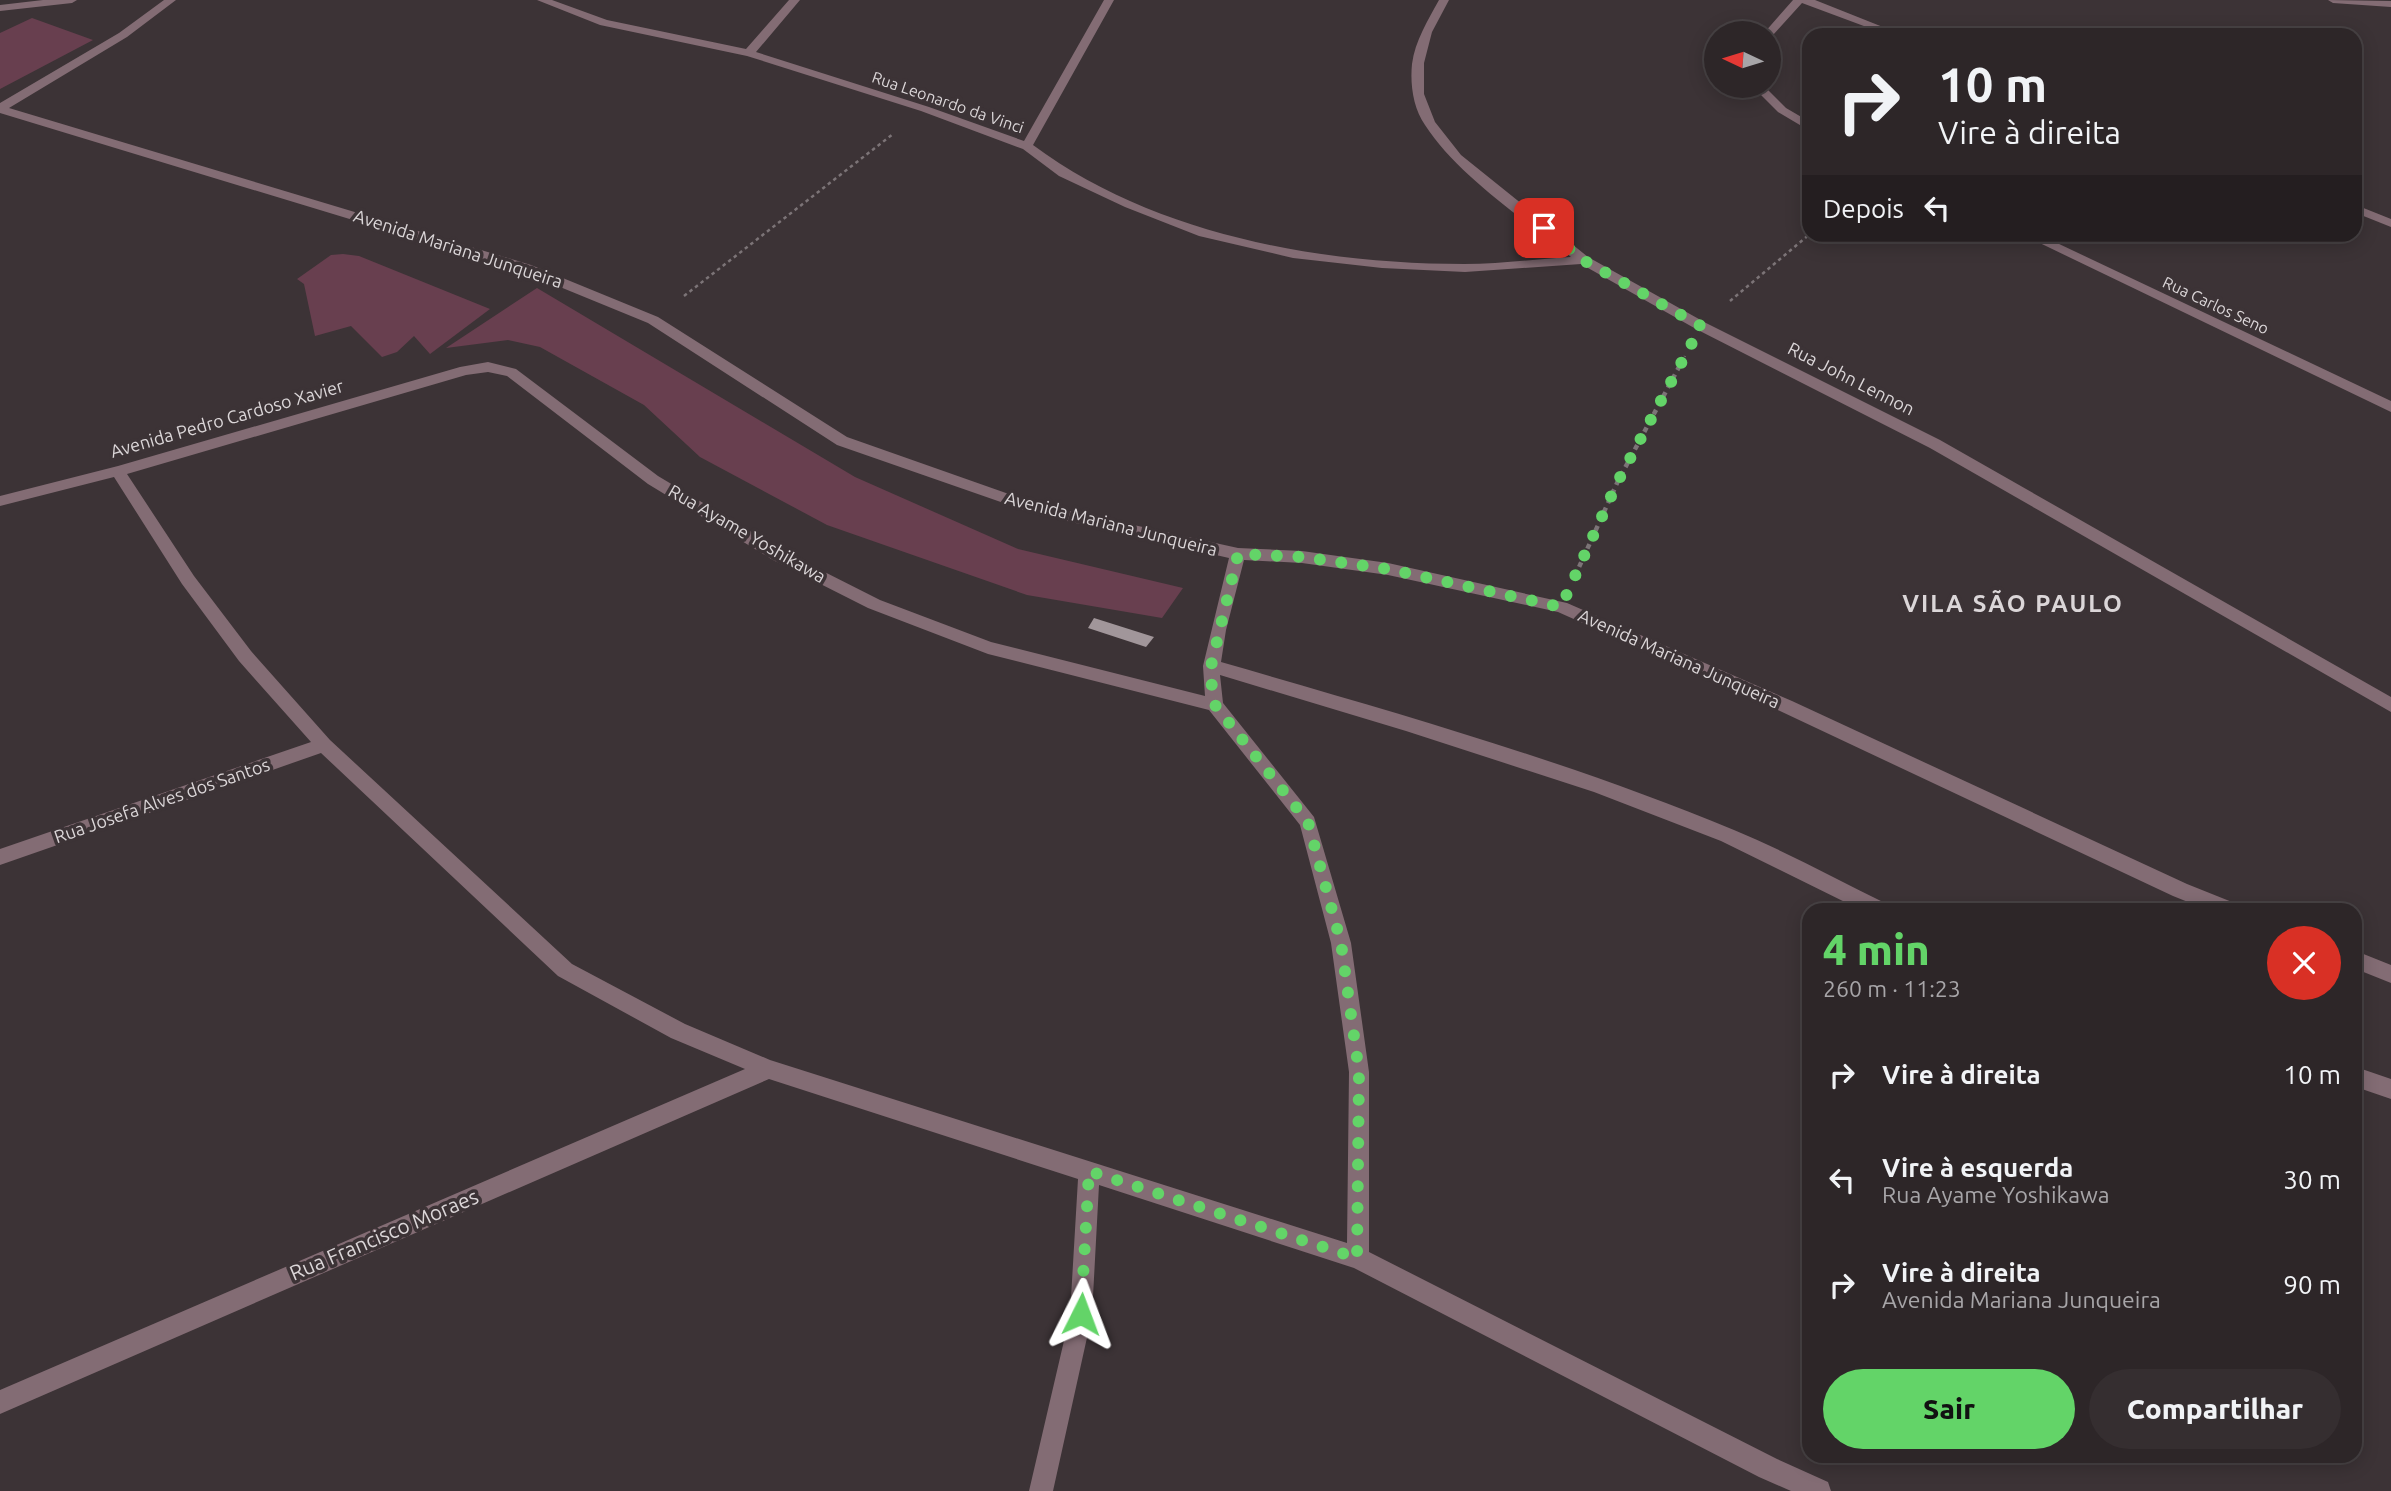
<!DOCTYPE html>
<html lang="pt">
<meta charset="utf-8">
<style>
body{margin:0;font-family:Ubuntu,sans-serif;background:#352e30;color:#f1f3f6;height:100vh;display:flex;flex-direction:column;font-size:26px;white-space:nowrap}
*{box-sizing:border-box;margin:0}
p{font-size:23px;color:#a7a5a8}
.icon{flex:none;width:38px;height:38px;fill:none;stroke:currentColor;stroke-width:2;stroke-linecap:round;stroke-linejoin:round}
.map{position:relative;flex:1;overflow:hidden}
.panel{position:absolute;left:1802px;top:903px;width:560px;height:560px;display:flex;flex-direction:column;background:#2d2628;border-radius:21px;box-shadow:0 4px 18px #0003,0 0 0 2px #484345}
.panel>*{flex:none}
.banner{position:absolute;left:1802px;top:28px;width:560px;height:214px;border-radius:21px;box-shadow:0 4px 18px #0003,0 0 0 2px #484345;background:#2d2628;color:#f1f3f6;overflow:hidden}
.needle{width:46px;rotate:274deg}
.tools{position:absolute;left:1704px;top:21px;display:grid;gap:14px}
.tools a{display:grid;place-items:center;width:77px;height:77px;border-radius:50%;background:#2d2628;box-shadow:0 4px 18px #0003,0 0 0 2px #484345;font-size:35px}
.pin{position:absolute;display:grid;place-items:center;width:60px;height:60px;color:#fff;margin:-30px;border-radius:14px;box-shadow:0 4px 10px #0006}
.me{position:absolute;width:77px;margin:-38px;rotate:3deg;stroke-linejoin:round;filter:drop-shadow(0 0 5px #0008)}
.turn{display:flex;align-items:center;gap:24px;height:147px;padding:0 21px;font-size:32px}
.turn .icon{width:91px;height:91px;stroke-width:2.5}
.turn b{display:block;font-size:49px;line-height:60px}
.then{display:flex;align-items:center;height:66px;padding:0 21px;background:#0003;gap:14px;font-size:26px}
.round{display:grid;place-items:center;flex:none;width:74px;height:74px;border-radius:37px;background:#352e30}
.head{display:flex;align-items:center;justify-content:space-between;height:119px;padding:0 21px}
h1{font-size:42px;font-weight:800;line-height:52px;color:#63d468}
.action{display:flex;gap:14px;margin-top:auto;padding:14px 21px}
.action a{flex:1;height:80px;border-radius:42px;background:#63d468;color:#111;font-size:28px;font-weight:800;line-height:80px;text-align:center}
.action a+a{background:#352e30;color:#f1f3f6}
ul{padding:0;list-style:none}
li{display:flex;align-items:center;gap:21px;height:105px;padding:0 21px}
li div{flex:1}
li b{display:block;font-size:26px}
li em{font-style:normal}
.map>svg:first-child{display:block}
.green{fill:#683f4f}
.building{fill:#a1969a}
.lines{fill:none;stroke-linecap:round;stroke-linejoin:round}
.path-far1{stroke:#7c7477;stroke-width:2.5;stroke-dasharray:3.5 3.5;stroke-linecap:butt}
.path{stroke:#7c7477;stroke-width:4.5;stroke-dasharray:5 5;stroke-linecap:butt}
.minor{fill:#836c74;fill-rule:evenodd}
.route{stroke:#63d468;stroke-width:12;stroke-dasharray:0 21.6}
.labels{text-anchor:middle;stroke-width:7;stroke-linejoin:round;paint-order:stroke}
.far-street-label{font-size:16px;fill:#dbd6d8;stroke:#3c3336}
.street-label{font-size:18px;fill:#dbd6d8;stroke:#3c3336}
.near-street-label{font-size:21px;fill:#dbd6d8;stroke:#3c3336}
.district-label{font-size:24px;font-weight:bold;letter-spacing:2px;fill:#dbd6d8;stroke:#3c3336}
</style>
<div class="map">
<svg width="2391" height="1491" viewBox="0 0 2391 1491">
<rect width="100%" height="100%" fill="#3c3336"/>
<path class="green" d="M32,18L93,40L0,89V33Z
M343,254L359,256L490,309L430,354L414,336L397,352L382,357L351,326L315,336L304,284L297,279L331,255Z
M537,288L855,477L1018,549L1183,588L1162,618L1027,595L827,525L700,457L644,405L540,347L508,340L446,348Z"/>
<path class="building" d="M1094,618L1154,637L1146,647L1088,628Z"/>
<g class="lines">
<path class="path-far1" d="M684,296L893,134
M1730,301L1810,234
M1678,369L1685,356"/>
<path class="path" d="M1575,576L1618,481L1679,367"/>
<path class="minor" d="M43,0H77L72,3L0,11V5Z
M164,0H176L127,37L9,108L531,265L658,317L847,437L1034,503L1238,548L1302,551L1388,563L1567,603L1792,701L2187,884L2237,904L2240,910H2208L2173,896L1780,711L1558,612L1388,575L1302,563L1244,560L1226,630L1221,662C1394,712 1568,761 1734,830C1787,852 1836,879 1887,904L1890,910H1861L1721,841L1594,792L1406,731L1220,675L1223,703L1314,817L1351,943L1369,1072V1252L1777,1459L1828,1482L1831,1491H1791L1759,1477L1354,1268L1099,1185L1092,1315L1053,1491H1029L1070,1315L1078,1179L769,1079L0,1414V1390L745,1069L671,1038L558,976L321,753L0,865V849L311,742L239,661L182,584L114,477L0,506V496L118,466L460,367L488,362L516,369L658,476L785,552L880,600L991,642L1205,696L1203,666L1229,558L1032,513L837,445L648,323L521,271L0,113V103L119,33ZM488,372L507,376L648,484L773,560L868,608L988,654L1209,710L1300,825L1331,943L1349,1072L1347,1243L770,1060L685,1024L572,964L330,740L251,651L194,576L127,474L466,375Z
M537,0H552L607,20L746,49L789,0H800L756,52L929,107L1024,141L1104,0H1114L1033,145C1152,234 1319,264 1464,264C1500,264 1536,259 1571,257C1524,219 1457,175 1425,125C1413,108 1410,84 1412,64C1415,41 1428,20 1439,0H1449L1432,32L1424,63V94L1435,122L1461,155L1588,257L1706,323L1940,440L2391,697V712L1930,448L1696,329L1581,264L1465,272L1382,268L1293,258L1199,236L1125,207L1059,176L1023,149L921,111L747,56L600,25Z
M1793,0H1815L1903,35H1888L1802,3L1773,35L1764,33Z
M2328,0L2391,1V7L2333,3Z
M1752,86H1764L1786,108L1810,122V131L1778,112Z
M2356,205L2391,219V227L2356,213Z
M2021,234H2038L2391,401V412Z
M2356,951L2391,965V983L2356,969Z
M2356,1067L2391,1079V1099L2356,1087Z"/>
</g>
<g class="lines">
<path class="route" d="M1081,1314L1089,1171L1357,1258L1359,1072L1341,943L1308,822L1215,705L1212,692L1211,666L1238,554L1302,557L1388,569L1561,607L1618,481L1701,326L1583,260L1544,228"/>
</g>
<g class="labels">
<g class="far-street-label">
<text transform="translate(948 102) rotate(19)" y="6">Rua Leonardo da Vinci</text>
<text transform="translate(2216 305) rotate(25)" y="6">Rua Carlos Seno</text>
</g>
<g class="street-label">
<text transform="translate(458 249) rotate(18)" y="6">Avenida Mariana Junqueira</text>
<text transform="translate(1851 379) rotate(27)" y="6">Rua John Lennon</text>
<text transform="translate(227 419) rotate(-16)" y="6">Avenida Pedro Cardoso Xavier</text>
<text transform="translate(1111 524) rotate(14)" y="6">Avenida Mariana Junqueira</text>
<text transform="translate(747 534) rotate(30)" y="6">Rua Ayame Yoshikawa</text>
<text transform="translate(1679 659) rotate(24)" y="6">Avenida Mariana Junqueira</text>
<text transform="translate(162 801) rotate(-19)" y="6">Rua Josefa Alves dos Santos</text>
</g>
<g class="near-street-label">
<text transform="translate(384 1235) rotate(-23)" y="7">Rua Francisco Moraes</text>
</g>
<g class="district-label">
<text x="2013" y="612">VILA SÃO PAULO</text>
</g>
</g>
</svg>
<div class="tools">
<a><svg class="needle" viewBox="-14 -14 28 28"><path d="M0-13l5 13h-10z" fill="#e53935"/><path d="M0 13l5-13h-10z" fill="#a7a5a8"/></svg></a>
</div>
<div class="pin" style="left:1544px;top:228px;background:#d93025"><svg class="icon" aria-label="arrive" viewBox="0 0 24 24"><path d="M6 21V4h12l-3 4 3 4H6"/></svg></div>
<svg class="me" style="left:1081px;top:1314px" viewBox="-20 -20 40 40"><path d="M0-17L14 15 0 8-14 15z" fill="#63d468" stroke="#fff" stroke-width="4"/></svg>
<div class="banner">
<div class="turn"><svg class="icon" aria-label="right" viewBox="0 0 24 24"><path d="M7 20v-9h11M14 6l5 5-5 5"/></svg><div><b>10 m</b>Vire à direita</div></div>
<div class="then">Depois<svg class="icon" aria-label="left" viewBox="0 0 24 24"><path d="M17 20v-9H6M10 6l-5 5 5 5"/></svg></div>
</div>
<section class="panel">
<div class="head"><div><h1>4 min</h1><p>260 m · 11:23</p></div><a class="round" style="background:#d93025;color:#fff"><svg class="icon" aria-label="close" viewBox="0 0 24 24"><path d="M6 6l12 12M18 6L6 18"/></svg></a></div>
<ul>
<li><svg class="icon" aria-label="right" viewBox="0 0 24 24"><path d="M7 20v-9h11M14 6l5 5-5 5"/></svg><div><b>Vire à direita</b></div><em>10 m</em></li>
<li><svg class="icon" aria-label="left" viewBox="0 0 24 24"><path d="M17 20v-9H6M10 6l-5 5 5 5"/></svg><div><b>Vire à esquerda</b><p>Rua Ayame Yoshikawa</p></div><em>30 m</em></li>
<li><svg class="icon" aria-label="right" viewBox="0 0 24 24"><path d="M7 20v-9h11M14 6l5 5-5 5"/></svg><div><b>Vire à direita</b><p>Avenida Mariana Junqueira</p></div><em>90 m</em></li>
</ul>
<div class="action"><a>Sair</a><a>Compartilhar</a></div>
</section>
</div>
